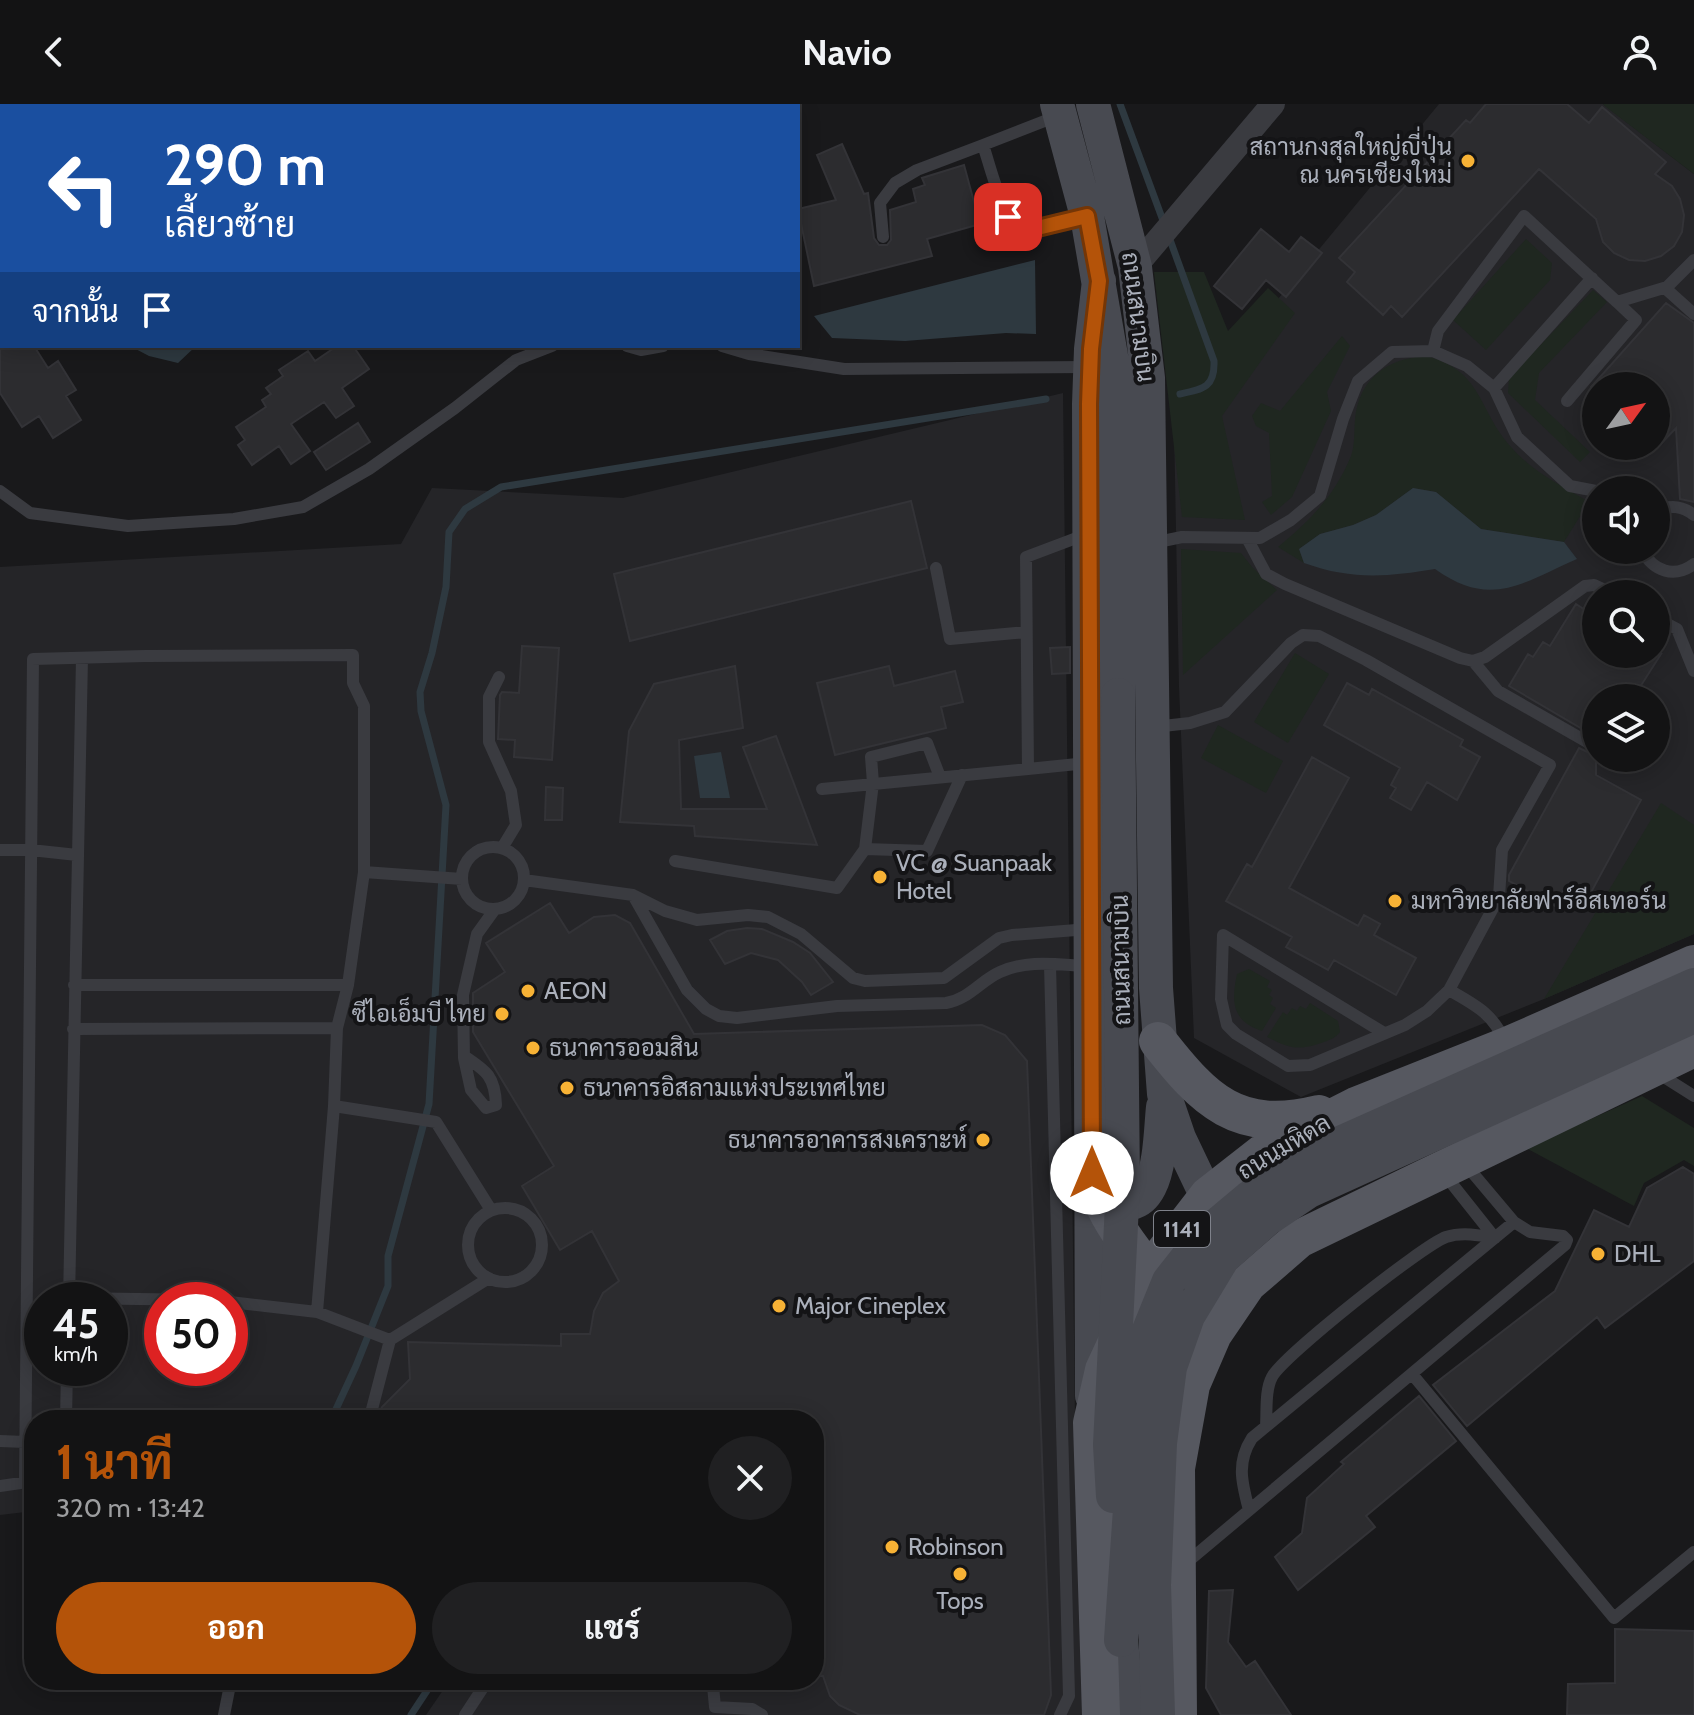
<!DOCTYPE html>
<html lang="th">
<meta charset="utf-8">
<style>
body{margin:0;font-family:Cabin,Sarabun,sans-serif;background:#202022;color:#f1f3f6;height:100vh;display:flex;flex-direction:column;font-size:30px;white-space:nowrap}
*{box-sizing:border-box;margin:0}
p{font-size:26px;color:#9d9ea0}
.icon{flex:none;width:44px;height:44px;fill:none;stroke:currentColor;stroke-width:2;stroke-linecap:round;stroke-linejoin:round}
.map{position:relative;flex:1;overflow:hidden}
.side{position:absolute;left:24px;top:1306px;width:800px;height:280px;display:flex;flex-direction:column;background:#131314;border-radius:32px;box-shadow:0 4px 20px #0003,0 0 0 2px #323234}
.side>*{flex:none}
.hud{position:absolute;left:0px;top:0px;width:800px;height:244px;box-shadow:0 4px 20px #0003,0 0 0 2px #323234;background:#1a4fa0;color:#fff;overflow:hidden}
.needle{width:52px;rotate:57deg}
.fabs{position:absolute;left:1582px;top:268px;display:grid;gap:16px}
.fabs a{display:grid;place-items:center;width:88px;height:88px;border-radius:50%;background:#131314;box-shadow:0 4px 20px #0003,0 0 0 2px #323234;font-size:40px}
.speed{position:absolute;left:24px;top:1178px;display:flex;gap:16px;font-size:40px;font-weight:700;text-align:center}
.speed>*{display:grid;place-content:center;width:104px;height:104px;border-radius:50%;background:#131314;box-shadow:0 4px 20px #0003,0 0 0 2px #323234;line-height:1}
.speed small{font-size:20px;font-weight:400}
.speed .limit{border:12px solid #d22;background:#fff;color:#111}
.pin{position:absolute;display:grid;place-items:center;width:68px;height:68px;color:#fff;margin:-34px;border-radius:16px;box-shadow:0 4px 12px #0006}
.me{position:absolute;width:88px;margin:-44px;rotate:0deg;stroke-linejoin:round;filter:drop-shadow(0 0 6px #0008)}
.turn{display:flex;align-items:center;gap:28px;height:168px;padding:0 32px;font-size:36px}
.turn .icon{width:104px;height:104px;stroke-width:2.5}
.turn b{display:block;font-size:56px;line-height:68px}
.then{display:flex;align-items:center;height:76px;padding:0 32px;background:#0003;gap:16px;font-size:30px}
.round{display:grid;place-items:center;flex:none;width:84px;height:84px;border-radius:42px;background:#202022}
.summary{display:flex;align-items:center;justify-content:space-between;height:136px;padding:0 32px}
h1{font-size:48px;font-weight:700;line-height:60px;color:#b45309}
.action{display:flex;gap:16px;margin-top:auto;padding:16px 32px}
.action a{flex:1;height:92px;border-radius:48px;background:#b45309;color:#fff;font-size:32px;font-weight:700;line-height:92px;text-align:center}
.action a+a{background:#202022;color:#f1f3f6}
header{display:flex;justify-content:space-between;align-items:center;height:104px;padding:0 32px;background:#131314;font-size:36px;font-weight:700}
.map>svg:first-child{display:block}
.built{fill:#252528;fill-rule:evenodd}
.green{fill:#1f2720}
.water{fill:#2e3940}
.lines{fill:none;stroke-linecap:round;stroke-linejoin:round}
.stream{stroke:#2e3940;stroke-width:7}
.building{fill:#2c2c2f;stroke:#333337;stroke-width:2}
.lane{stroke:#3a3b40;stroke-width:12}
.street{stroke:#3a3b40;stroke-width:24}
.secondary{stroke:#484a51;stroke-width:34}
.primary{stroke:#565860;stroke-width:38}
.secondary-bridge{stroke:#484a51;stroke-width:34}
.route-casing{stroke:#753606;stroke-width:20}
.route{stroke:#b45309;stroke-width:14}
.poi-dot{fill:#f7b235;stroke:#141416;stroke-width:3}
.labels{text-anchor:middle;stroke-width:8;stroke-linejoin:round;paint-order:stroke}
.shield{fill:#141416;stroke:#7e818a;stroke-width:2}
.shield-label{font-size:22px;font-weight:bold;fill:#abb0bb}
.poi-label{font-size:24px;fill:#abb0bb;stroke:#141416;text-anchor:start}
.street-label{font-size:24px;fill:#abb0bb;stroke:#141416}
</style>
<header><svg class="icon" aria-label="back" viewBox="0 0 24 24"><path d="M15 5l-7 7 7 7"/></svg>Navio<svg class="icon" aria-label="person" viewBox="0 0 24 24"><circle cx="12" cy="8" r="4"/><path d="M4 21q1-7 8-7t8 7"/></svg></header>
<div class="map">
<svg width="1694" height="1611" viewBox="0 0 1694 1611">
<rect width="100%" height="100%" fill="#19191b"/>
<path class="built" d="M1439,0H1603L1694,70V830L1544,895L1301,993L1194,934L1179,583L1174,321ZM1596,282H1656V342H1596ZM1596,386H1656V446H1596ZM1596,490H1656V550H1596ZM1596,594H1656V654H1596Z
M1063,289L1075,1317L1091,1611H426L450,1576H814V1316H34V1407L0,1411V463L401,440L432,384L623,394ZM42,1196H110V1264H42ZM162,1196H230V1264H162Z"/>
<path class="green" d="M1603,0H1694V70L1606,3Z
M1526,135L1552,159L1550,176L1486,246L1453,216Z
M1154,168H1204L1228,227L1268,184L1295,209L1222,312L1245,416L1182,413Z
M1593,186L1607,198L1539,269L1535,296L1590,348L1580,358L1508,289L1509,274Z
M1342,232L1350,242L1327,288L1331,307L1292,393L1271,411L1262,398L1272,392L1269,329L1256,322L1252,312L1261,299L1280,307Z
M1426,252C1484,267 1477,306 1512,344C1533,368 1562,382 1589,398L1564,438L1481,425L1436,388L1413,384L1376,411L1353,421L1320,430L1299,445L1304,459L1278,443C1310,417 1335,391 1351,352C1355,341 1354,327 1355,315C1359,275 1387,254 1426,252Z
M1181,445L1241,449L1252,463L1277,486L1183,571Z
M1295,549L1329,570L1288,639L1254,618Z
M1218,621L1283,657L1266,689L1201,654Z
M1661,699L1694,721V830L1544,895Z
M1249,865L1270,877L1267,883L1272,886L1269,891L1273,894L1270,900L1276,904L1262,927C1232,917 1231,898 1237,870Z
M1310,899L1338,917L1340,928C1335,934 1332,935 1324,938C1298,947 1291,945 1267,933L1283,908L1287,911L1292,904L1297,907L1300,902L1306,905Z
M1642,992L1694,1024V1062L1684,1056L1644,1079L1634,1102L1526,1044Z"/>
<path class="water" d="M17,0H392L15,2Z
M1035,156L1036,230L1006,229L905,237L832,234L814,212Z
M130,242H196L178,259L149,252Z
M1413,384L1436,388L1481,425L1564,438L1577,455C1522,479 1491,505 1435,465C1387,473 1351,476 1304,459L1299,445L1320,430L1353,421L1376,411Z
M721,648L730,694H700L694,652Z"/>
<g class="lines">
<path class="stream" d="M1120,0L1165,122
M1169,133L1214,257C1215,283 1204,285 1180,290
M331,1316L356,1262L388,1182V1152L429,1000L446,701L421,607L420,588L432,549L446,483L449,428L465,405L501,383L1046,295
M411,1611L434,1576"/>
</g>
<path class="building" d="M1486,0H1567L1589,19L1602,3L1666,58L1655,70L1672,82L1680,95L1684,111L1682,128L1674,142L1661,152L1645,157L1629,156L1614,149L1603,138L1596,115L1539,65L1402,213L1391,202L1383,211L1347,178L1355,168L1339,154L1466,16L1470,19Z
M842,40L864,90L868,89L874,134L879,141H887L891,136L890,106L916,98L913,85L925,81L922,74L964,61L980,120L927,135L932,152L814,182L798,105L836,96L817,51Z
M1261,125L1289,148L1301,133L1322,149L1286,193L1266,176L1242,205L1214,182Z
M1666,199L1694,219V398L1680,395L1676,324L1656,345V282H1592Z
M0,242H34L48,264L58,257L76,286L66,292L81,316L53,334L39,312L22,323L0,289Z
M337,242H353L369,265L342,284L354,302L336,314L324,298L291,320L310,347L291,360L279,342L252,361L238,341L245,336L236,323L266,303L262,296L271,290L266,284L283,272L279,266L308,247L315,257Z
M358,319L370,338L326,366L314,348Z
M911,397L927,464L630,537L614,470Z
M1576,500L1596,513V550H1661L1633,594H1596V633L1509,582L1528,550L1533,553L1543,538L1550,542Z
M522,542L559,544L552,656L514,653L515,636L498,635L500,591L502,588L519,589Z
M1070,543V569L1052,570L1050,544Z
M735,562L743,624L679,636L681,705H767L743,643L776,632L817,741L695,732L694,722L620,718L629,627L654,580Z
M889,562L894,582L955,567L963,598L941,603L946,624L835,651L817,579Z
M1347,579L1369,591L1372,585L1463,636L1460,642L1480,653L1457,696L1427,678L1411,706L1390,694L1396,684L1391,681L1400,664L1324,621Z
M1579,644L1596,652V671L1641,696L1588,794L1566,782L1555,802L1509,777V771Z
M1312,653L1349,674L1289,784L1358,822L1364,811L1380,820L1374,831L1416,854L1396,891L1334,856L1328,866L1286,843L1292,833L1226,797L1247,760L1252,763Z
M546,683L563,684L562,716H545Z
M550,799L569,829L594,813L615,811L630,819L694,930L982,921L1005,931L1027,957L1051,1591L1044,1611H860L839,1601L830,1592L823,1572H814V1316H376L382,1303L410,1275L408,1238L561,1242V1230H590L594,1207L603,1189L619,1177L592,1127L560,1146L522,1082L554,1062L473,928V889L505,868L486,839Z
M747,824L762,825L793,838L810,849L833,878L811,891L802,878L778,856L751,849L725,860L710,836L727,827Z
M1683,1063L1694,1070V1157L1605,1224L1597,1213L1467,1322L1433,1281L1555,1187L1594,1106L1629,1123L1647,1084Z
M1419,1292L1456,1337L1366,1412L1375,1423L1298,1486L1275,1453L1302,1429L1307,1394L1344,1360L1341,1358Z
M1233,1486L1228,1538L1246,1563L1255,1557L1291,1611H1221L1206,1584L1209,1487Z
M1615,1525L1694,1527V1611H1567L1568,1580L1615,1579Z"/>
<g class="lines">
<path class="lane" d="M661,0L662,2
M1060,11L983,41C991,64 1002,117 1025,127L1084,113
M883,133L880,99L895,79L917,66L983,41
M1665,184L1694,210
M627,242L641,246L663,242
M722,242L749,250L844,265L1088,263
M1433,247L1438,227L1524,112L1617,198L1667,183L1694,156
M1494,284L1592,174
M1567,297L1636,216L1617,198
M0,387L30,409L128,422L234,415L303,403L369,365L455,304L516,256L552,242
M1656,408C1670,400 1682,402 1694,411
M1247,434L1266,470L1285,480L1460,554L1473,557L1485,553L1585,482L1594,481L1613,490
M1153,439L1182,433L1260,434L1291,416L1320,392L1343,315L1358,277L1392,248L1433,247L1467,262L1494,284L1517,333L1570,382L1596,387
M1642,446C1653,467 1674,475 1694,460
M936,464L950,535L1026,528
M1656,514L1677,525L1694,567
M1473,557L1498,587L1596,643
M499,573L489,593V638L511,687L516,721L502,744
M1154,623L1190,619L1225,608L1291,539L1303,531L1319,532L1366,556L1550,661L1502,746L1499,793L1449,886L1427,907L1405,921L1310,961L1288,962L1236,930L1227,921L1221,895L1223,831L1384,929
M1087,659L1028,665L1026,453L1087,430
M940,673L927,639L871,653L873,679L865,745L927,747L962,671
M822,685L1028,665
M462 774a31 31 0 1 1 62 0a31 31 0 1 1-62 0Z
M0,746H31L77,751
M675,757L837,784L865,745
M364,768L462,775
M524,776L633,791L665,807L697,816L748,811L768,813L801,830L853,874L865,877L944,874L999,834L1012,831L1089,825
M633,791L687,886L706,905L719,912L737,914L837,902L946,899C969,895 980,877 1000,868C1028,855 1059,861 1089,862
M1050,861L1069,1592L1060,1611
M74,881H348
M1449,886C1477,902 1492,909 1506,939
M73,925L337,924
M464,952C487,967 495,973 496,1001L486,1004L471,986L464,954L463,891L477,830L495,805
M1656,968L1694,992
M334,1002L436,1018L491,1106
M1445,1071L1495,1134
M468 1141a37 37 0 1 1 74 0a37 37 0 1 1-74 0Z
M69,1194L207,1196
M69,1196L82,554
M317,1208L390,1236
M1412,1270L1614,1514L1694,1448
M371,1309L390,1236L489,1174
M66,1316L67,1264
M1266,1322C1267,1307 1265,1286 1272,1273C1283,1252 1423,1141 1446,1133C1462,1128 1479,1131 1495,1134
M0,1337L25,1338
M25,1378L33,555L145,552L353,551V579L364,602V768L348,881L337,924L334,1002L317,1208L230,1198
M0,1382L34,1377
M1249,1406C1242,1379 1236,1359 1252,1334L1514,1118
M1185,1460L1565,1141L1567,1136L1563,1132L1530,1128L1514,1118L1466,1061
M489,1577L713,1582L715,1603L752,1605L762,1611
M713,1582L745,1580L744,1576
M224,1611L231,1576
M465,1611L488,1576"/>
<path class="street" d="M1135,163L1273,0"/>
<path class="secondary" d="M1057,0L1087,112L1115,275L1118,319V591
M1093,0L1135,163L1148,274L1156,884L1164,990L1179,1034L1219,1118
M1098,1090C1162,1129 1159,1040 1163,1003
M1092,1292L1089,300L1091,245L1099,177
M1121,1536L1128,1611"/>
<path class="primary" d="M1158,937C1205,997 1237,1030 1319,1010
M1092,1069C1101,1100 1115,1123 1134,1148
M1101,1611L1092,1319L1104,1266L1142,1184L1150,1167L1208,1092L1263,1049L1356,1002L1507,942L1694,860
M1178,1611L1176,1364L1191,1281L1213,1230L1247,1180L1299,1135L1694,944"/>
<path class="secondary-bridge" d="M1113,1392L1110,1341L1123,1081L1118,591
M1121,1536L1141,1246L1169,1177L1206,1130L1249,1094L1300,1060L1329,1044L1694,881
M1158,1611L1154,1481L1160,1339L1170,1263L1188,1212L1223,1154L1266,1116L1309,1087L1694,912"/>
</g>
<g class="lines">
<g class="route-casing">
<path id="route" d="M1008,113L1016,123L1025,127L1087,112L1099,177L1091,245L1089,300L1092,1069"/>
</g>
<use href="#route" class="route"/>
</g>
<g class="poi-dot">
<circle cx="1468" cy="57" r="8"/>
<circle cx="880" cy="773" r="8"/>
<circle cx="1395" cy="797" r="8"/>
<circle cx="528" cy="887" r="8"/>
<circle cx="502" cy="910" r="8"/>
<circle cx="533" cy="944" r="8"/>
<circle cx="567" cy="984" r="8"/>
<circle cx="983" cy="1036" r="8"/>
<circle cx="1598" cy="1150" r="8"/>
<circle cx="779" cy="1202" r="8"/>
<circle cx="892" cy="1443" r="8"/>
<circle cx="960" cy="1470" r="8"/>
</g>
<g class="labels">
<rect class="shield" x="1154" y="1107" width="56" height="36" rx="6"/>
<g class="shield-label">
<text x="1182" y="1133">1141</text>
</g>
<g class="poi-label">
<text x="1452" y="51" text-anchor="end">สถานกงสุลใหญ่ญี่ปุ่น<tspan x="1452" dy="28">ณ นครเชียงใหม่</tspan></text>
<text x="896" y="767">VC @ Suanpaak<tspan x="896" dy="28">Hotel</tspan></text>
<text x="1411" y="805">มหาวิทยาลัยฟาร์อีสเทอร์น</text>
<text x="544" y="895">AEON</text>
<text x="486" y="918" text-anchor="end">ซีไอเอ็มบี ไทย</text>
<text x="549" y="952">ธนาคารออมสิน</text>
<text x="583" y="992">ธนาคารอิสลามแห่งประเทศไทย</text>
<text x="967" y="1044" text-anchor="end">ธนาคารอาคารสงเคราะห์</text>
<text x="1614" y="1158">DHL</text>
<text x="795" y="1210">Major Cineplex</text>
<text x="908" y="1451">Robinson</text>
<text x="960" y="1505" text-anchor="middle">Tops</text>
</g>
<g class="street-label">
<text transform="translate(1138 213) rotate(83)" y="8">ถนนสนามบิน</text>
<text transform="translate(1121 856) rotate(-91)" y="8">ถนนสนามบิน</text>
<text transform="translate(1284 1043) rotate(-31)" y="8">ถนนมหิดล</text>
</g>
</g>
</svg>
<div class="fabs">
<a><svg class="needle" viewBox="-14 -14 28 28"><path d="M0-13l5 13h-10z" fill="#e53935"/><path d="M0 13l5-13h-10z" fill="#9d9ea0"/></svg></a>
<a><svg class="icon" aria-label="sound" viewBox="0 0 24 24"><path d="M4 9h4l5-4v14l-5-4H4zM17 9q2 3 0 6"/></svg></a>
<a><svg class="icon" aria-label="search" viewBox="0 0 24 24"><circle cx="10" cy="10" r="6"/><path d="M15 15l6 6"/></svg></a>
<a><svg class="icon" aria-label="layers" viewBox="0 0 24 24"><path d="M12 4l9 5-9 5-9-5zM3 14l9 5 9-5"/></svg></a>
</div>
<div class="speed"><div>45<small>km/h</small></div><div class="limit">50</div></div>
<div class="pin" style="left:1008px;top:113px;background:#d93025"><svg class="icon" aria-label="arrive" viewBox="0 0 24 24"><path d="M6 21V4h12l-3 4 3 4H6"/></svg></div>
<svg class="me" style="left:1092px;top:1069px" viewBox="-20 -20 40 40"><circle r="19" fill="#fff"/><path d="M0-13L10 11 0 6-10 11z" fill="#b45309"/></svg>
<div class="hud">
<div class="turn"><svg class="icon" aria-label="left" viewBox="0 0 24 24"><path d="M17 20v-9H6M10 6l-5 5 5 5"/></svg><div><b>290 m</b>เลี้ยวซ้าย</div></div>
<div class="then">จากนั้น<svg class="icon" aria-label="arrive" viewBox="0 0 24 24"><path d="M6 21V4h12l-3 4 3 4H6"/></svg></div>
</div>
<section class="side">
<div class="summary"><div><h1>1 นาที</h1><p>320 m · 13:42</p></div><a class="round"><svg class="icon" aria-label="close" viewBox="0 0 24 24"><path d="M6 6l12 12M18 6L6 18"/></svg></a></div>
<div class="action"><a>ออก</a><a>แชร์</a></div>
</section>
</div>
